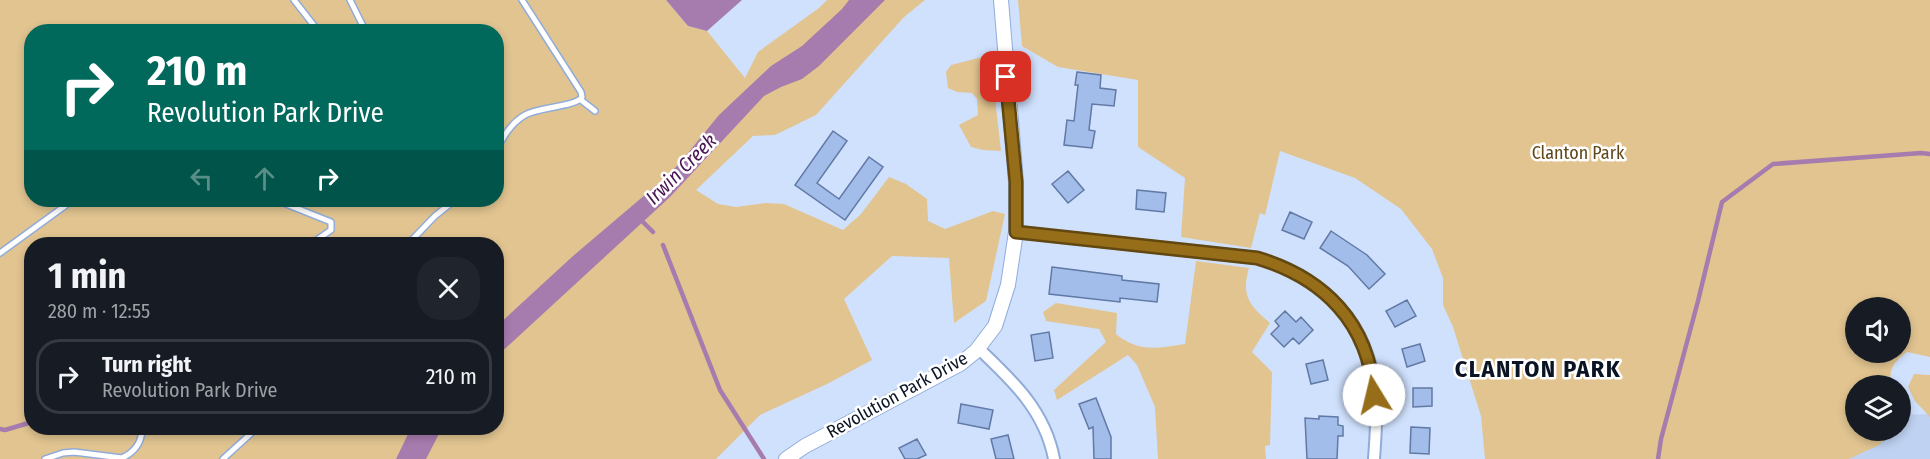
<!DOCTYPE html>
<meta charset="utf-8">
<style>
body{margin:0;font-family:"Fira Sans Condensed",sans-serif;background:#20242c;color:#f1f3f6;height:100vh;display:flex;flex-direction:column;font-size:22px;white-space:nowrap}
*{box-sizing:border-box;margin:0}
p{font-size:20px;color:#9ea1a6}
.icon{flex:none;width:33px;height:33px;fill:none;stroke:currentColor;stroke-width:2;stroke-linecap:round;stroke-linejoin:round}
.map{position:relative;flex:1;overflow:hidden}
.panel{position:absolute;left:24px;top:237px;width:480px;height:198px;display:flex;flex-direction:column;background:#171b24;border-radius:24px;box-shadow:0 3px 9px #0003}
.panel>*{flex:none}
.banner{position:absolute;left:24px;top:24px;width:480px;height:183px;border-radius:24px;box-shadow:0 3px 9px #0003;background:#00695c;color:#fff;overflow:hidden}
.fabs{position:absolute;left:1845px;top:297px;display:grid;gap:12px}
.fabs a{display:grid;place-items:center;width:66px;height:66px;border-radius:50%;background:#171b24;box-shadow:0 3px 9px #0003;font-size:30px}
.pin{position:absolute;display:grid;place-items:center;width:51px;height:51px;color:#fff;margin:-26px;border-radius:12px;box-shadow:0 3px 9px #0006}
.me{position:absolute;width:66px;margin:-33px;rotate:351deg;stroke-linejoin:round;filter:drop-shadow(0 0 4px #0008)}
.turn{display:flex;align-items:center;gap:21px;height:126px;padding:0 24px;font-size:27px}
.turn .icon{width:78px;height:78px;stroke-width:2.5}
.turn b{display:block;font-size:42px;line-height:51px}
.lanes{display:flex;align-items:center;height:57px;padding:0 24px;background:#0003;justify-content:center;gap:30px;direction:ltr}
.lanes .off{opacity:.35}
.round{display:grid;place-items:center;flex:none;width:63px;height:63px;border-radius:24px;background:#20242c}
.head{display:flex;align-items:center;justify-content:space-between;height:102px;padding:0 24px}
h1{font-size:36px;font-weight:700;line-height:45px}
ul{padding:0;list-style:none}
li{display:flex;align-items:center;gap:18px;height:75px;margin:0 12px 9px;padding:0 12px;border:3px solid #363941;border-radius:24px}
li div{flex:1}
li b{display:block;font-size:22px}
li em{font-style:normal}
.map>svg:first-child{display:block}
.built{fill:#bfd2f1}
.green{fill:#e1c490;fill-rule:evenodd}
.water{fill:#a67cae}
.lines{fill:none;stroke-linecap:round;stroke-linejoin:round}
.stream{stroke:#a67cae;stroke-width:4.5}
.building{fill:#a2bdea;stroke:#6179a4;stroke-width:1.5}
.service-casing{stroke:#92acd9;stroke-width:8}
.minor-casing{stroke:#92acd9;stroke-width:14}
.tertiary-casing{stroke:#92acd9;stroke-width:16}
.service{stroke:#fff;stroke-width:5}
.minor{stroke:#fff;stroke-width:10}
.tertiary{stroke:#fff;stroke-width:14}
.route-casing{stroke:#624810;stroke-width:15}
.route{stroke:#966e19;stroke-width:10}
.labels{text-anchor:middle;stroke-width:5;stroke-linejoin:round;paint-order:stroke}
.park-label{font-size:18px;fill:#60481a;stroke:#fff}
.street-label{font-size:18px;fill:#0b1424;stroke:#fff}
.water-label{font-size:20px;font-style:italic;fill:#4a1453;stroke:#fff}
.district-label{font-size:24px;font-weight:bold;letter-spacing:1.5px;fill:#0b1424;stroke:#fff}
</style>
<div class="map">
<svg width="1930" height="459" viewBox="0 0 1930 459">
<rect width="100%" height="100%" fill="#d0e1fd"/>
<path class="built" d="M1930,414V459H1849L1893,431L1900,430L1901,415Z"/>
<path class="green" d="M0,0H666L688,26L707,31L745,78L758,52L819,8L827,0H925L904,17L816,115L775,135L753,136L696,190L718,204L736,207L765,203L784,204L843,230L861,214L889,177L906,184L927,199L928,221L945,229L993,211L1005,214L986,301L954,323L949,258L892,256L844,299L872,360L827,384L760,415L716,459H0ZM32,32H496V200H32ZM32,244H496V428H32Z
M1018,0H1930V357L1907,352C1893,363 1890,367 1890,385L1856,386V430L1893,431L1879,445L1849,459H1485L1481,416L1453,327L1443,305V278L1432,249L1401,209L1355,178L1280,151L1265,215L1260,213L1251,248L1181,237L1185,178L1138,147V80L1058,67L1022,46ZM1856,308H1900V352H1856Z
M990,55L1001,151L983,150L971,147L959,125L978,115L977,99L972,93L957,92L948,88L946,72L951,65Z
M1196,261L1249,268C1241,296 1249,305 1270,323L1252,352L1272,372L1270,445L1265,446L1266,459H1158L1155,407L1137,365L1128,355L1057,400L1054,390L1106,342L1099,329L1046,321L1043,312L1056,303L1117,313L1116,334C1139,353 1158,348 1185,344Z
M1914,374L1930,375V417L1915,401L1908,387Z"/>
<path class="water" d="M666,0H742L707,31L688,26Z
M849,0H885L819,66L802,79L781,87L764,96L670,197L497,356V326L573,256L659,183L679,164L719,115L771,66L802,46L842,9Z
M411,428H442L426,459H396Z"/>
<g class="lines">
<path class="stream" d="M640,219L653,232
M663,245L720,390L764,459
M0,429L5,430L32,422
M1658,459L1661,439L1698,301L1722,202L1773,164L1921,153L1930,154"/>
</g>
<path class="building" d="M1077,72L1101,75L1100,88L1116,90L1114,106L1092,104L1089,130L1095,131L1092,148L1064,145L1067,120L1074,121L1078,85H1075Z
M833,131L847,141L817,183L839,199L869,157L883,167L845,220L795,185Z
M1068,171L1084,190L1068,203L1052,184Z
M1137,190L1166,193L1164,212L1136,209Z
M1290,212L1312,222L1304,239L1282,230Z
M1331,231L1367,255L1385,274L1369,289L1348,266L1320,248Z
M1052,267L1122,276V280L1159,284L1157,302L1120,298V302L1049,294Z
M1407,300L1416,316L1395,327L1386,311Z
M1285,311L1296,322L1301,317L1313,330L1299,344L1293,338L1284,347L1271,334L1279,326L1275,321Z
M1049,332L1053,358L1035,361L1031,335Z
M1420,344L1425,361L1407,367L1402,349Z
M1323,360L1328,380L1311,384L1306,364Z
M1413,388H1432V406L1413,407Z
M1096,398L1111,437V459H1094L1093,427L1089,429L1079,404Z
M961,404L993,410L989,429L958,423Z
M1319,416L1338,417V425L1343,426V436H1338L1337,459H1307L1305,418L1319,419Z
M1411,427L1430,428L1429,454L1410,453Z
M1008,435L1014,459H996L991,439Z
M917,439L926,455L917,459H905L899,448Z"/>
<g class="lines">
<g class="service-casing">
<path id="service" d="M294,0L319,32
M350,0L366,32
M581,100L595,111
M496,151C503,137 511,123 525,115C538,107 576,107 582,97L581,92L522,0
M276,200L331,222V230L311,244
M408,244L435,216L455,200
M0,253L73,200
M45,459L63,453L74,452L122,458C135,452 142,443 142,428
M223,459L257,428"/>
</g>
<g class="minor-casing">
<path id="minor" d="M1016,232L1257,258C1316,275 1361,314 1373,376C1378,403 1376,432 1374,459
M978,348C1013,381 1045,411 1054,459"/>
</g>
<g class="tertiary-casing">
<path id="tertiary" d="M786,459L805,446L960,364L976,351L995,326L1008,285L1016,232V182L1001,0"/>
</g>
<use href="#service" class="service"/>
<use href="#minor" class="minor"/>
<use href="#tertiary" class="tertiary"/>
</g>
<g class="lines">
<g class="route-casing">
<path id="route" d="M1006,77L1016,182V232L1257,258C1324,278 1369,323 1374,395"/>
</g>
<use href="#route" class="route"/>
</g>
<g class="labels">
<g class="park-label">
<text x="1578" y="159">Clanton Park</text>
</g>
<g class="street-label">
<text transform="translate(897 395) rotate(-29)" y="6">Revolution Park Drive</text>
</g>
<g class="water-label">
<text transform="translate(681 169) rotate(-45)" y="7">Irwin Creek</text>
</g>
<g class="district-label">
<text x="1538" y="377">CLANTON PARK</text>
</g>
</g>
</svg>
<div class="fabs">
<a><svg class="icon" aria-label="sound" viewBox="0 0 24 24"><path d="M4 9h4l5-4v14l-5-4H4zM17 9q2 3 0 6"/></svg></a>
<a><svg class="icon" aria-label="layers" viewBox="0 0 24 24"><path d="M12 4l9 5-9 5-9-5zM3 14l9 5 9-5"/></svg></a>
</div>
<div class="pin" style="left:1006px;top:77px;background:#d93025"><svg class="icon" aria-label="arrive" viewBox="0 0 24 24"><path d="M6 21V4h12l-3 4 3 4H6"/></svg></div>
<svg class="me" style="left:1374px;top:395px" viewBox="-20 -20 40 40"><circle r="19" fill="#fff"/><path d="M0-13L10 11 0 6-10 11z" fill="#966e19"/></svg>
<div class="banner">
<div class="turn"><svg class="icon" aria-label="right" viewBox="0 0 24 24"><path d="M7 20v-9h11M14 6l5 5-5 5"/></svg><div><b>210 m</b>Revolution Park Drive</div></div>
<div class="lanes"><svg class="icon off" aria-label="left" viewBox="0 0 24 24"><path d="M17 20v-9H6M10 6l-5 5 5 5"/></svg><svg class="icon off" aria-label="ahead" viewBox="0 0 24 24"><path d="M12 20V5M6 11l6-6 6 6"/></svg><svg class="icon" aria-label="right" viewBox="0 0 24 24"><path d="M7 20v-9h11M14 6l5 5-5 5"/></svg></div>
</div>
<section class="panel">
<div class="head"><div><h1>1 min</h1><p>280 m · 12:55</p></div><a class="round"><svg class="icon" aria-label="close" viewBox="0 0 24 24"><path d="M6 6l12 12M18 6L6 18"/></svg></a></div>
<ul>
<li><svg class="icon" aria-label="right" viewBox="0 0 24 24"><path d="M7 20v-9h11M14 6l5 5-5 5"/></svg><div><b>Turn right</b><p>Revolution Park Drive</p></div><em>210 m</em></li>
</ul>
</section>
</div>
